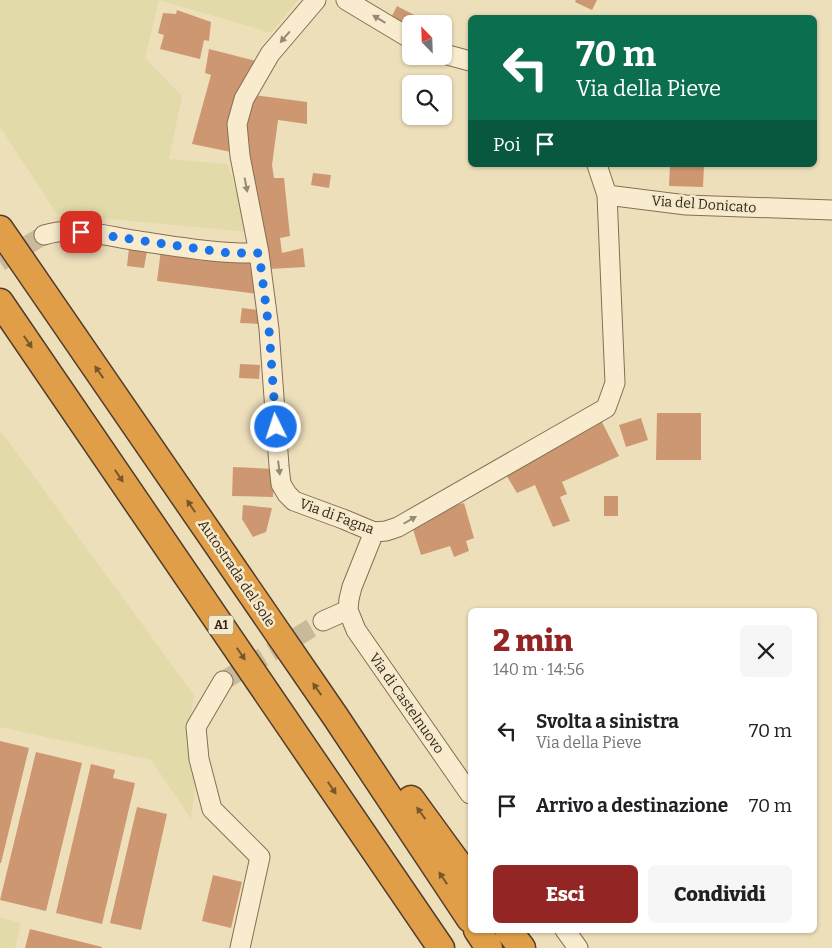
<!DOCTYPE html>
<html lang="it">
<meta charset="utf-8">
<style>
body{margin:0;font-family:Bitter,serif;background:#f6f6f6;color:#202124;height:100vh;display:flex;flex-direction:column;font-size:19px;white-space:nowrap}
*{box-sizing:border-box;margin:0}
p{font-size:16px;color:#757577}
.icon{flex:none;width:28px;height:28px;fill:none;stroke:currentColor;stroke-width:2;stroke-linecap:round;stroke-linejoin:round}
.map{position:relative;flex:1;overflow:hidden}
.panel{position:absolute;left:468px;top:608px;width:349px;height:325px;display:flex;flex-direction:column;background:#fff;border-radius:8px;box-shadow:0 1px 4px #0004}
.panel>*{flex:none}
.hud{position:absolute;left:468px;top:15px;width:349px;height:152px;border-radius:8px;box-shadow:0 1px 4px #0004;background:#0b6e4f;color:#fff;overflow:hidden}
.needle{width:32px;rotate:337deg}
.fabs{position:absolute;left:402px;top:15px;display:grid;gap:10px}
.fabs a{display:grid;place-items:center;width:50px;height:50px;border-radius:8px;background:#fff;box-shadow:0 1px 4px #0004;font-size:25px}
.pin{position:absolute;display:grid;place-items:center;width:42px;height:42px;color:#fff;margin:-21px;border-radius:10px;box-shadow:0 2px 8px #0006}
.me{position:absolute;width:55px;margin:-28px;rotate:356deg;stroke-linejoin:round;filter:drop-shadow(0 0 4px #0008)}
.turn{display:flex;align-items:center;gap:18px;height:105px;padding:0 25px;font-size:22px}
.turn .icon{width:65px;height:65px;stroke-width:2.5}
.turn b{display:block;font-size:35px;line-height:42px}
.then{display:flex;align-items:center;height:48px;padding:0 25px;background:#0003;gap:10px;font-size:19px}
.round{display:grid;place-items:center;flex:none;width:52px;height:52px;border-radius:8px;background:#f6f6f6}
.overview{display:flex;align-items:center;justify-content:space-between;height:85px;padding:0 25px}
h1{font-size:30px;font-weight:800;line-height:38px;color:#942525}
.cta{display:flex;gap:10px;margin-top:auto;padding:10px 25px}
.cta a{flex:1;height:58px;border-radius:8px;background:#942525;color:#fff;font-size:20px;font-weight:800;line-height:58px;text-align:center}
.cta a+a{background:#f6f6f6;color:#202124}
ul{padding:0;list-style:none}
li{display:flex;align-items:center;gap:15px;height:75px;padding:0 25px}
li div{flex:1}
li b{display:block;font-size:19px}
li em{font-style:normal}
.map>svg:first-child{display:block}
.farmland{fill:#e3daa9}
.building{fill:#cd9771}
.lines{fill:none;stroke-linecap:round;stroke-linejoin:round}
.minor-tunnel{stroke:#c9ba9b;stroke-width:19;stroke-dasharray:19 9;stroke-linecap:butt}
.minor-casing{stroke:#856f55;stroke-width:21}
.highway-casing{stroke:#523d2a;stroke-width:29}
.minor{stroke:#f9ecce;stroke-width:19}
.highway{stroke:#e09e49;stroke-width:26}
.oneway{fill:#968a74}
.oneway2{fill:#79572d}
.route{stroke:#1a73e8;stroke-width:9;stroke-dasharray:0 16.2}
.labels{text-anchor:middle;stroke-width:5;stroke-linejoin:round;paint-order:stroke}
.shield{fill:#f5e9cb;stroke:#6e614f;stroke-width:1}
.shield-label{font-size:12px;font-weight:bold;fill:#34271a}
.street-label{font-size:14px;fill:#34271a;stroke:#f5e9cb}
</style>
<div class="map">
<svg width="832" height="948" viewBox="0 0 832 948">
<rect width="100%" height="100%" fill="#eedfbb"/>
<path class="farmland" d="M0,0H159L145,58L182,96L169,159L228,164L248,232L57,214L0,127Z
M159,0H298L271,33Z
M0,430L194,695L186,745L196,778L191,819L151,760L0,727Z
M0,917L21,923L15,948H0Z"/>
<path class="building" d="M576,0H597L592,10L575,2Z
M397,6L420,18L417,24H411V33L389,22Z
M177,10L211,22L209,41L204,40L200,59L160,49L164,35L158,33L163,13L176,14Z
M209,49L260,62L236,153L192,144L211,75L205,73Z
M254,95L307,102V124L278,120L272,165L274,178H284L290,236L280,238L282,253L303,248L305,267L269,269L243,143L247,106Z
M670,165H704L703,187L669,186Z
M313,173L331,175L329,188L311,185Z
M129,248L147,251L144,268L127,266Z
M161,250L253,260L257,294L157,281Z
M242,308L259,310L262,324L240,323Z
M240,364L260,365L259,379L239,378Z
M657,413H701V460H656Z
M641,418L648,440L626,447L619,425Z
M601,420L619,456L562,482L567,494L560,497L570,521L553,527L535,485L517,493L505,473Z
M233,467L274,469L273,497L232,496Z
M604,496H618V516H604Z
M464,503L474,538L466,541L469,551L454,557L450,546L421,555L412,526L436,510Z
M243,505L272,508L266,532L253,537L242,519Z
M0,741L29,748L1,863H0Z
M36,752L82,763L46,911L0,900Z
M91,764L115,770L113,778L135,783L102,924L56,913Z
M137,807L167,814L141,930L110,923Z
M213,875L242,882L231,928L202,921Z
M30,929L102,947V948H25Z"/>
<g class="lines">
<path class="minor-tunnel" d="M0,262L44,235
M223,681L323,621"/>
<g class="minor-casing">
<path id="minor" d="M316,0L270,54L244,99L237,124L240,156L259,253L269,329L279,466L281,484L287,494L294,501L343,519L374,532L386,531L398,527L606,408L615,383L607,195L597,165
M346,0L411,39
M444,54L470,61
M607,195L686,205L832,210
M44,235C72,226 103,235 132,240C174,246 216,254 259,253
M374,532L352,587L349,599L348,610L356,630L470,794
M323,621L348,610
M223,681L196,727L199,759L212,809L260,857L240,948
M565,930L578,948"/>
</g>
<g class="highway-casing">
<path id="highway" d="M0,229L335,716L470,919
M0,302L441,948
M411,799L470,880
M477,930L489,948
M508,930L522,948"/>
</g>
<use href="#minor" class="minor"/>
<use href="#highway" class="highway"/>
</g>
<defs><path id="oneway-solid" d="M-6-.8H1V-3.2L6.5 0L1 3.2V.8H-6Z" transform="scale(1.25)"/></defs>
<g class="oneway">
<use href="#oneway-solid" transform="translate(379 19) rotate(-149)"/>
<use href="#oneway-solid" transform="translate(285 37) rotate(131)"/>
<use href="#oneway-solid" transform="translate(246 185) rotate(79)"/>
<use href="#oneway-solid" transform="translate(279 468) rotate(83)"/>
<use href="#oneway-solid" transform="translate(410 520) rotate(-30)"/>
</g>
<g class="oneway2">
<use href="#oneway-solid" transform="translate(28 342) rotate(56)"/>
<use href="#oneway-solid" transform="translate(99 372) rotate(-125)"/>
<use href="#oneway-solid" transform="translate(119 476) rotate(56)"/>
<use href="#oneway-solid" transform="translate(191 506) rotate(-124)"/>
<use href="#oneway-solid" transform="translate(241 654) rotate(56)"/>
<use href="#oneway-solid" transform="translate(317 689) rotate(-125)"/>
<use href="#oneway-solid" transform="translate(332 788) rotate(56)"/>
<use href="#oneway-solid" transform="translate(421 813) rotate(-126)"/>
<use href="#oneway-solid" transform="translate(443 878) rotate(-124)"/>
</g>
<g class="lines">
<path class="route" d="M81,232L228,253H259L269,329L276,427"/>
</g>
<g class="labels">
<rect class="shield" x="208.5" y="615.5" width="25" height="19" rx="4"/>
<g class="shield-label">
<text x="221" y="629">A1</text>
</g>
<g class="street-label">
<text transform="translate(704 204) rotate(4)" y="5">Via del Donicato</text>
<text transform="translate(337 516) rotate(20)" y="5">Via di Fagna</text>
<text transform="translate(237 573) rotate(56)" y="5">Autostrada del Sole</text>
<text transform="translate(407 703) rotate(55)" y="5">Via di Castelnuovo</text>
</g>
</g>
</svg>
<div class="fabs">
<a><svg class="needle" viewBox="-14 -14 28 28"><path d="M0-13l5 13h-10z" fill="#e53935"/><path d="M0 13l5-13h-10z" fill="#757577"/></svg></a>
<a><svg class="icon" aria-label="search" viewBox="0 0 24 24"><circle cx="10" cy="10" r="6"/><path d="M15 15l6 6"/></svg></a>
</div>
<div class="pin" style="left:81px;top:232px;background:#d93025"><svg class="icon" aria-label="arrive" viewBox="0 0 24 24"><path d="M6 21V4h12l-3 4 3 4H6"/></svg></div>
<svg class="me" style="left:276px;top:427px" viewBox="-20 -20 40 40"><circle r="17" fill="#1a73e8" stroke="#fff" stroke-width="3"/><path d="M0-11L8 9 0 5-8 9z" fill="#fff"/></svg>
<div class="hud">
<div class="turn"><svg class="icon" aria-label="left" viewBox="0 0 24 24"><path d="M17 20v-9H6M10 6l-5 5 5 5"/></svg><div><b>70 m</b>Via della Pieve</div></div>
<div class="then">Poi<svg class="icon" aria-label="arrive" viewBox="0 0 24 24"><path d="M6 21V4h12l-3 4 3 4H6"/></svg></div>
</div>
<section class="panel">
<div class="overview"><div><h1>2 min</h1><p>140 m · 14:56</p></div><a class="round"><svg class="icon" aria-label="close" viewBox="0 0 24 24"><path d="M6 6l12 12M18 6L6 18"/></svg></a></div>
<ul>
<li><svg class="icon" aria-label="left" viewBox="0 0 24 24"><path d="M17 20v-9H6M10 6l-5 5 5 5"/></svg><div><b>Svolta a sinistra</b><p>Via della Pieve</p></div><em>70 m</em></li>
<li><svg class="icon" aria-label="arrive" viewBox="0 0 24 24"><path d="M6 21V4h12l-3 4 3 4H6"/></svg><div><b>Arrivo a destinazione</b></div><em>70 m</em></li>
</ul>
<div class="cta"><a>Esci</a><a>Condividi</a></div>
</section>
</div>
